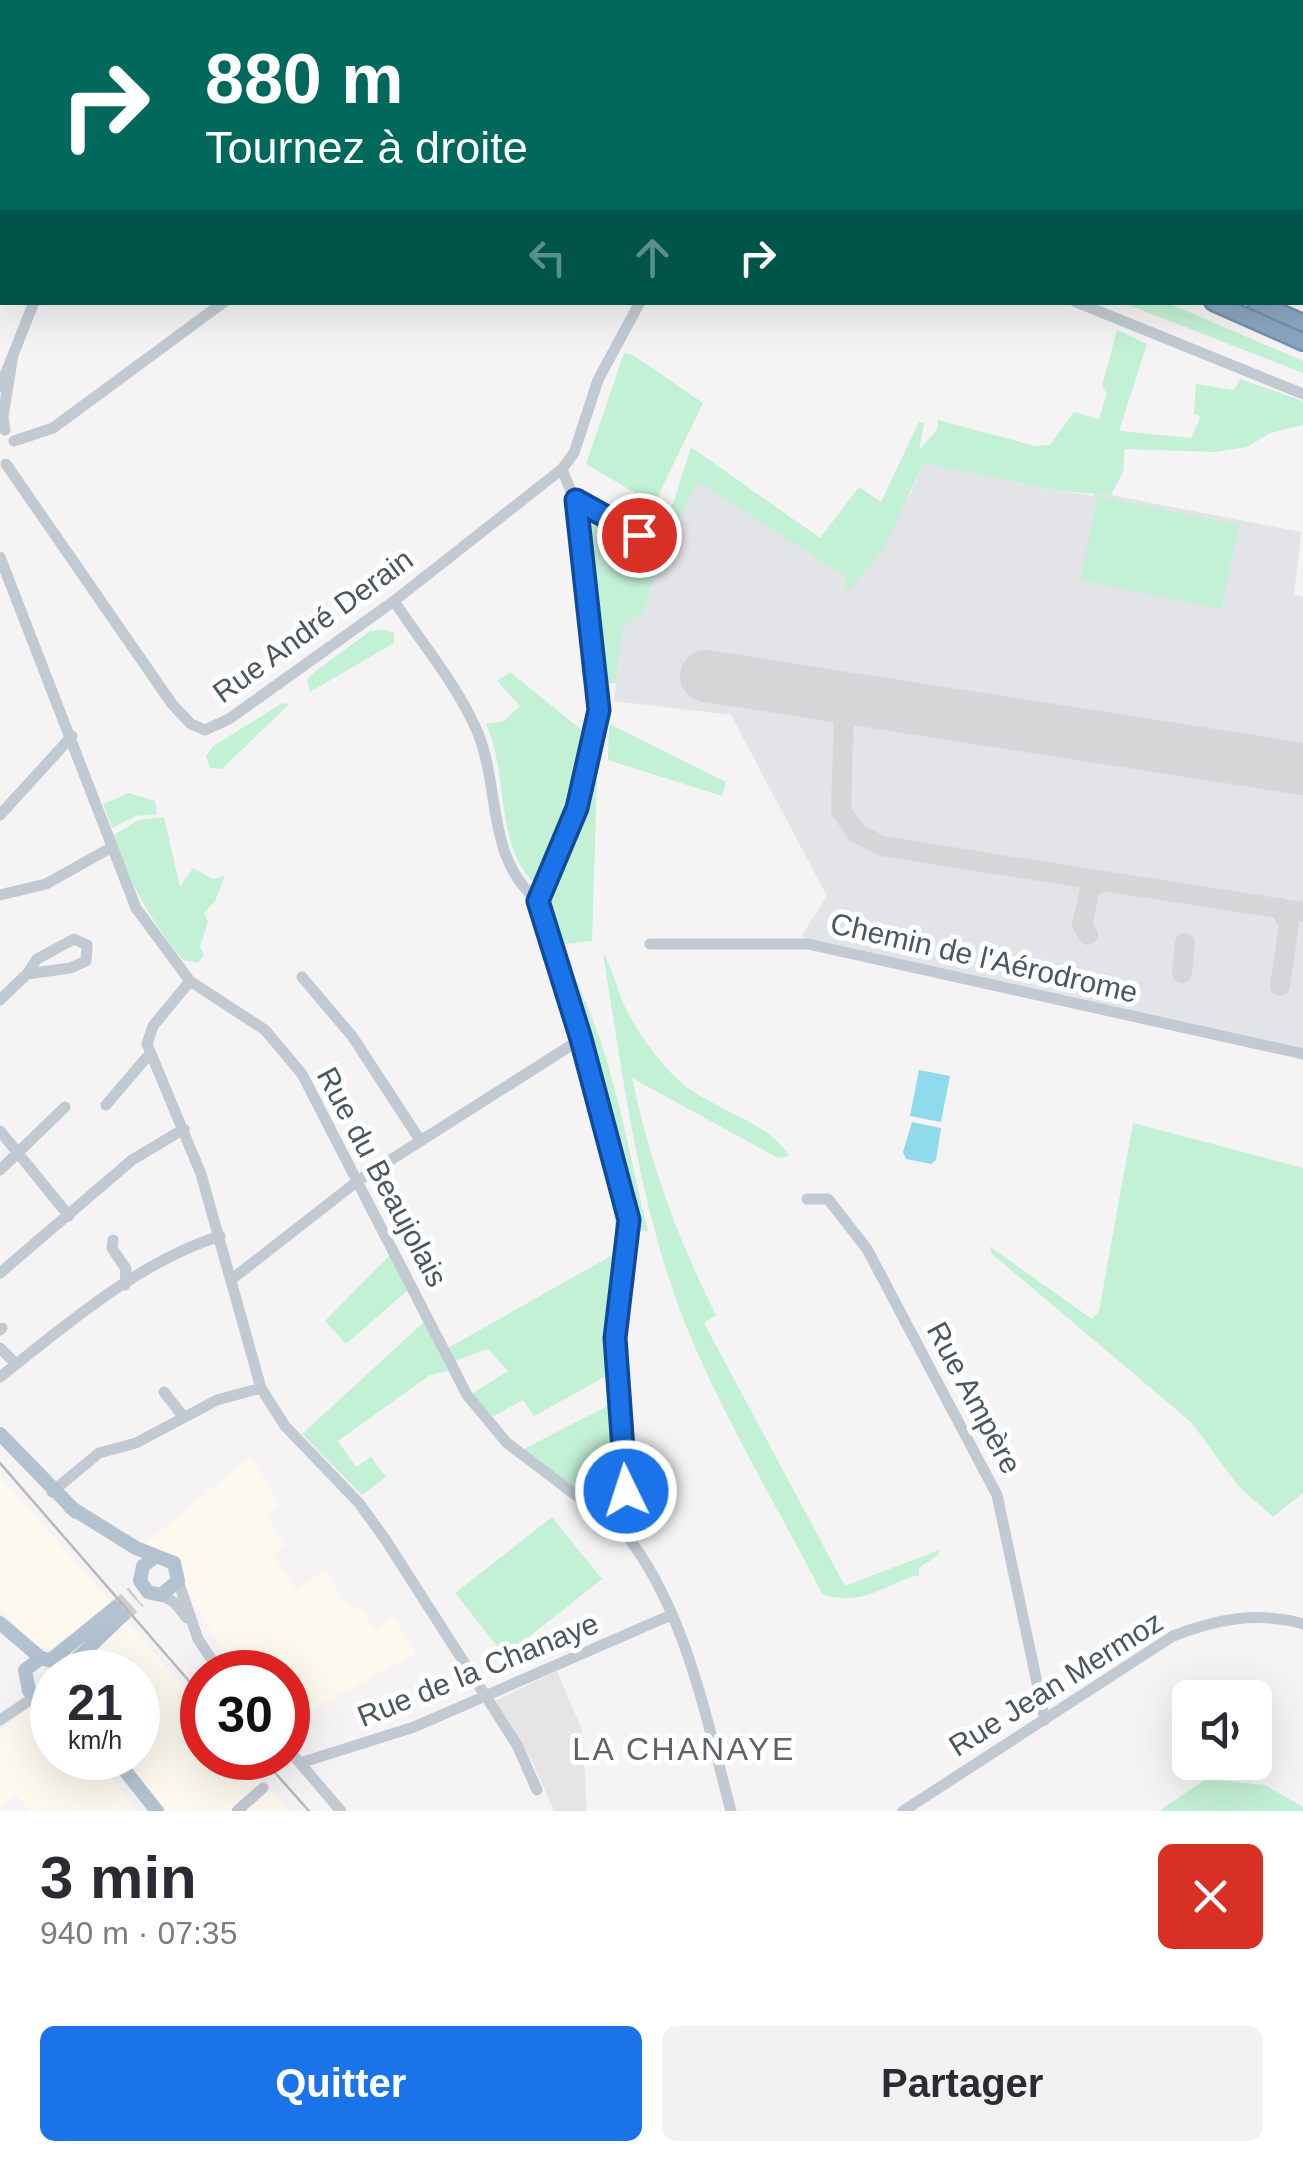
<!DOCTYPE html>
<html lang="fr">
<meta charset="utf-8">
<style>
body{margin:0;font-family:Helvetica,sans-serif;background:#f2f2f3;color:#2b2b33;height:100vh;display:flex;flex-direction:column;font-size:38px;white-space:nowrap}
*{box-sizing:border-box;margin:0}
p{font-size:32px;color:#7c7c81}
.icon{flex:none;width:55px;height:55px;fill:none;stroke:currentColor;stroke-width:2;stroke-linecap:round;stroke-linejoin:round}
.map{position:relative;height:1811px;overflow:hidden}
.drawer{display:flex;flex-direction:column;background:#fff;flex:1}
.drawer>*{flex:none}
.banner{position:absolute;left:0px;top:0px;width:1305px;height:305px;box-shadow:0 10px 40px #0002;background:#00695c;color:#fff;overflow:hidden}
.fabs{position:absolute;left:1172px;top:1680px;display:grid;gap:20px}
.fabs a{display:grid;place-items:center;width:100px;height:100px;border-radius:15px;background:#fff;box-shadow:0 10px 40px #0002;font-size:50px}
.speed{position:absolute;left:30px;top:1650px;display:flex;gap:20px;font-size:50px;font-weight:700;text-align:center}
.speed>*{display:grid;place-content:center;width:130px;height:130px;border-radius:50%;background:#fff;box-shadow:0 10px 40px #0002;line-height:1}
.speed small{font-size:25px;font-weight:400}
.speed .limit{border:15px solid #d22;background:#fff;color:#111}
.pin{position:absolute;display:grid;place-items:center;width:85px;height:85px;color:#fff;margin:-42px;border:5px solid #fff;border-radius:50%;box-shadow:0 2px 10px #0007}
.me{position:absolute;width:110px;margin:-55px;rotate:356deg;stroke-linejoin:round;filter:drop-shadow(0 0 8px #0008)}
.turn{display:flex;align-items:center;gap:35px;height:210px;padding:0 40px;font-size:45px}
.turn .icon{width:130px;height:130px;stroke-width:2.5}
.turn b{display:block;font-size:70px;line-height:85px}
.lanes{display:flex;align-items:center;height:95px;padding:0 40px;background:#0003;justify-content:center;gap:50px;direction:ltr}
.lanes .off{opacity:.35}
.round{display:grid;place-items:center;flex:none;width:105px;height:105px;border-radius:15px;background:#f2f2f3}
.summary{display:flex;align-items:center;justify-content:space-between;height:170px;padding:0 40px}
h1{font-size:60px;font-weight:700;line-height:75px}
.action{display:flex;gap:20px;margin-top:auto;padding:20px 40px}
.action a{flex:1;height:115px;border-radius:15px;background:#1a73e8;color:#fff;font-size:40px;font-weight:700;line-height:115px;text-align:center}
.action a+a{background:#f2f2f3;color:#2b2b33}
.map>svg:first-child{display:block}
.commercial{fill:#fdf9ef}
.education{fill:#e6e4e5}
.airport{fill:#e2e4e7}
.green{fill:#c3f1d5}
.water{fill:#90daee}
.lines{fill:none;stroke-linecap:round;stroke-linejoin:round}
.taxiway{stroke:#d5d6d8;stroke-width:20}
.runway{stroke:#d5d6d8;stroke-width:52}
.major-tunnel{stroke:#caccce;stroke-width:14;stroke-dasharray:14 7;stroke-linecap:butt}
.highway-casing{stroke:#7690ad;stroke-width:20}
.minor{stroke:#c1cad2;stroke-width:11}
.major{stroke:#b3c2d1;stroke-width:14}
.highway{stroke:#8ba5c1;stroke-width:15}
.rail{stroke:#b5b8bd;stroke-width:2.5}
.route-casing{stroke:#114b97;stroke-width:25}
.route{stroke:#1a73e8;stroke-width:18}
.labels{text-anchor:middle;stroke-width:10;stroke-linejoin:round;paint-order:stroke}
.street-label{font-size:30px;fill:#4a5661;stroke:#fff}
.neighbourhood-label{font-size:32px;letter-spacing:2.5px;fill:#5f6368;stroke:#fff}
</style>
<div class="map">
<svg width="1303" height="1811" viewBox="0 0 1303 1811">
<rect width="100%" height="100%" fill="#f5f3f3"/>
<path class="commercial" d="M250,1457L280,1504L266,1515L285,1545L272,1554L296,1590L325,1571L346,1604L362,1610L375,1630L394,1618L416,1654L320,1705L288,1729V1672H235L171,1563L145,1544Z
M0,1476L111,1603L57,1651L30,1644L0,1608Z
M125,1620L202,1709V1758H241L289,1811H162L124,1758H138V1672H73Z
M38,1706L52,1711V1758H95L137,1811H30L16,1795L0,1808V1731L26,1709Z"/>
<path class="education" d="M557,1671L582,1730L587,1811H554L533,1763L495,1701Z"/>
<path class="airport" d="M924,463L1059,491L1094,496L1095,492L1301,532L1294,595L1303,597V1050L801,937L827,896L731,715L614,701L623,628L642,613L667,542L698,480L846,577L844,588L911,493Z"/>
<path class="green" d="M1124,303H1168L1303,361V373Z
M1117,330L1147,344L1119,431L1191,438L1201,416L1194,414L1196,384L1234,390L1240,379L1303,401V425L1270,433L1247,447L1215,452L1125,449L1123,472L1111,495L1059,491L924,463L883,549L851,589L844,588L846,577L698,481L667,542L642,613L623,628L616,683H607L583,509L625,530L627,543L646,552L674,501L691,447L820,538L859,487L881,502L919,422L924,423L919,450L937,430L938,420L1035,446L1050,445L1074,412L1099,419L1107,394L1102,386Z
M624,353L633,355L703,403L654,504L586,464Z
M1098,496L1239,525L1221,609L1080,580Z
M386,630L394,633V643L310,692L307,681L312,674L370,631Z
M510,672L589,736L578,794L536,884C494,848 509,772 486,724L504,721L520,706L497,681Z
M281,704L290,703L222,769L210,768L206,756L213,746Z
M609,724L726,782L722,796L608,760Z
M598,746L592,941L557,945L542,900L572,837Z
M129,793L155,801L157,814L136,816L112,828L103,804Z
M164,817L180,887L193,868L213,879L225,876L215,901L204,913L208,922L200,947L204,955L198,963L183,960C152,922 128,882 114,835L138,820Z
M603,953C613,969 616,986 623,1003C635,1029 656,1058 676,1078C708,1109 770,1121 789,1156L778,1158L632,1078C650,1163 677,1238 716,1315L704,1323L845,1586L939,1550L938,1555L919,1568V1575C881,1585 867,1606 823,1595C780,1512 731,1430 694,1345C641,1223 624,1083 603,953Z
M562,954C611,1038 625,1138 648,1231L636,1230Z
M1133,1123L1303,1168V1493L1273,1517L1239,1487L1191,1422L992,1254L989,1246L1092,1319L1099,1311Z
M613,1182L624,1221L608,1318L610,1374L534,1416L523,1400L488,1419L472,1394L508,1371L488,1349L455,1361L448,1348L616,1253Z
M391,1254L408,1290L346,1344L325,1321Z
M424,1322L448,1371L430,1375L338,1441L356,1467L371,1457L386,1477L362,1495L302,1434Z
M613,1403L621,1514L618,1517H611L522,1450Z
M552,1517L602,1579L505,1656L455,1593Z
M1206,1779L1265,1785L1303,1807V1811H1159Z"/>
<path class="water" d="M919,1070L950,1076L941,1122L910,1116Z
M912,1122L941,1128L936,1160L931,1164L906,1159L903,1152Z"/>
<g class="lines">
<path class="taxiway" d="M832,695L844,712L841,811L857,833L882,846L1103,881
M844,721L850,708L864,700
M1088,935L1082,925L1090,889L1103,881L1303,912
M1182,973L1185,943
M1280,986L1289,924L1280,908"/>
<path class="runway" d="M706,676L1303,769"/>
<path class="major-tunnel" d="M115,1608L133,1593
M122,1616L139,1601"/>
<g class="highway-casing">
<path id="highway" d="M517,0L523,2
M560,0L565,2
M126,2L129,0
M158,2L161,0
M190,2L196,0
M0,63L2,62
M0,84L2,82
M1213,302L1303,342
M1256,302L1303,323"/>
</g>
<path class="minor" d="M770,0L775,2
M1057,0L1064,2
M785,2L786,0
M924,2L925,0
M1302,94H1303
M1076,302L1303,394
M13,355L34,302
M0,387L13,355L3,416L5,430
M14,441L53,428L224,302
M6,464L172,704L191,724L205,730L229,719L394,601L562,469
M576,500L639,535
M0,557L136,908L190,981L265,1030L302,1074L467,1395L507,1443L622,1530C685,1605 706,1719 731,1811
M394,601C421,642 458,686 477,731C501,787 485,857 538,901
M0,815L72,736
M0,895L46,884L112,847
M74,939L87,945L86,961L70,968L27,974L37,959Z
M650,944H808L1303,1054
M302,977L352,1036L420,1140
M190,981L153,1026L147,1044L201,1174L261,1388L285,1426L359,1503L385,1539L517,1745L537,1790
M0,1000L27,974
M106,1105L146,1058L151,1057
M0,1131L69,1216
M0,1170L65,1107
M807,1199H828L867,1249L997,1495L1045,1720
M113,1240L112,1248L126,1269L125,1285
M0,1273L132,1160L184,1129
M232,1279L359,1180L581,1039
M0,1330L2,1328
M0,1348L16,1364
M0,1377C66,1325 138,1262 220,1236
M164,1392L182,1415
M52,1492L99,1453L136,1443L217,1400L261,1388
M622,1530L628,1514L615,1338L629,1221L581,1039L538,901L577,808L596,736L600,694L578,509L562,469L574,453L598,380L640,302
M178,1581L198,1639L220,1672
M161,1595L174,1602L187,1618
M0,1720L36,1696
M288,1749L341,1811
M300,1763L414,1727L671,1615
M237,1811L263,1788
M903,1811L1173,1636C1217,1619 1257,1611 1303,1624"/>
<path class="major" d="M0,1434L76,1512
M70,1507L136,1548L174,1563L178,1581L161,1595L148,1592L140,1581L143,1566L155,1557
M0,1623L41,1658
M52,1659L115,1608
M63,1672L122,1616
M52,1695L39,1697L29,1691L25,1670L41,1658L56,1662L63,1672
M115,1758L157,1811"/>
<use href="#highway" class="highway"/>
<path class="rail" d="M0,1463L202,1696
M262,1758L309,1811"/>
</g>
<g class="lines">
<g class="route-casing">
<path id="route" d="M626,1491L615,1338L629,1220L581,1039L538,901L577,808L599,710L576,500L639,535"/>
</g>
<use href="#route" class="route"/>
</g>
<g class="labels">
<g class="street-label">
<text transform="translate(313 626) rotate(-36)" y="10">Rue André Derain</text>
<text transform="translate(984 958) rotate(13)" y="10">Chemin de l'Aérodrome</text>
<text transform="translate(382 1177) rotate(62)" y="10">Rue du Beaujolais</text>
<text transform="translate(974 1398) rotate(62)" y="10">Rue Ampère</text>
<text transform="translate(478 1670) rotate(-22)" y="10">Rue de la Chanaye</text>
<text transform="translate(1056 1684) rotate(-32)" y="10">Rue Jean Mermoz</text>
</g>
<g class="neighbourhood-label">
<text x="684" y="1760">LA CHANAYE</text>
</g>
</g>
</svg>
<div class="fabs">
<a><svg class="icon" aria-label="sound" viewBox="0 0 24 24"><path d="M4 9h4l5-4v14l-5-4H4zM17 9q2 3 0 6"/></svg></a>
</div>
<div class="speed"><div>21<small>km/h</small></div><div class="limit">30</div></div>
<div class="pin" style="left:639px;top:535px;background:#d93025"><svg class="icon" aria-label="arrive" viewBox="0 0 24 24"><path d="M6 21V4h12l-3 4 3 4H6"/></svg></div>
<svg class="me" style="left:626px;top:1491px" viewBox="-20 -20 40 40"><circle r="17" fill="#1a73e8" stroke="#fff" stroke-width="3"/><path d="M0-11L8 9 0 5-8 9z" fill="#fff"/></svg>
<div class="banner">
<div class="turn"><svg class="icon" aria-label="right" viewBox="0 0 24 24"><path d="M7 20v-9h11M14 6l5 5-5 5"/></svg><div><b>880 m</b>Tournez à droite</div></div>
<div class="lanes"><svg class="icon off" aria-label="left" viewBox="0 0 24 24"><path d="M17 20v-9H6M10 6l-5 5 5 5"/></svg><svg class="icon off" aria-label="ahead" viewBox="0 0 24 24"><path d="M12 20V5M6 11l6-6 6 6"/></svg><svg class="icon" aria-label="right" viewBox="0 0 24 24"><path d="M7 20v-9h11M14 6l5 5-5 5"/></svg></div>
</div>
</div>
<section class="drawer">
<div class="summary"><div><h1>3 min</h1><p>940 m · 07:35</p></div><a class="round" style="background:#d93025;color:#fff"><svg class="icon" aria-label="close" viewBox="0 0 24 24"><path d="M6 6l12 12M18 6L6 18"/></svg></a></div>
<div class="action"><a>Quitter</a><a>Partager</a></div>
</section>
